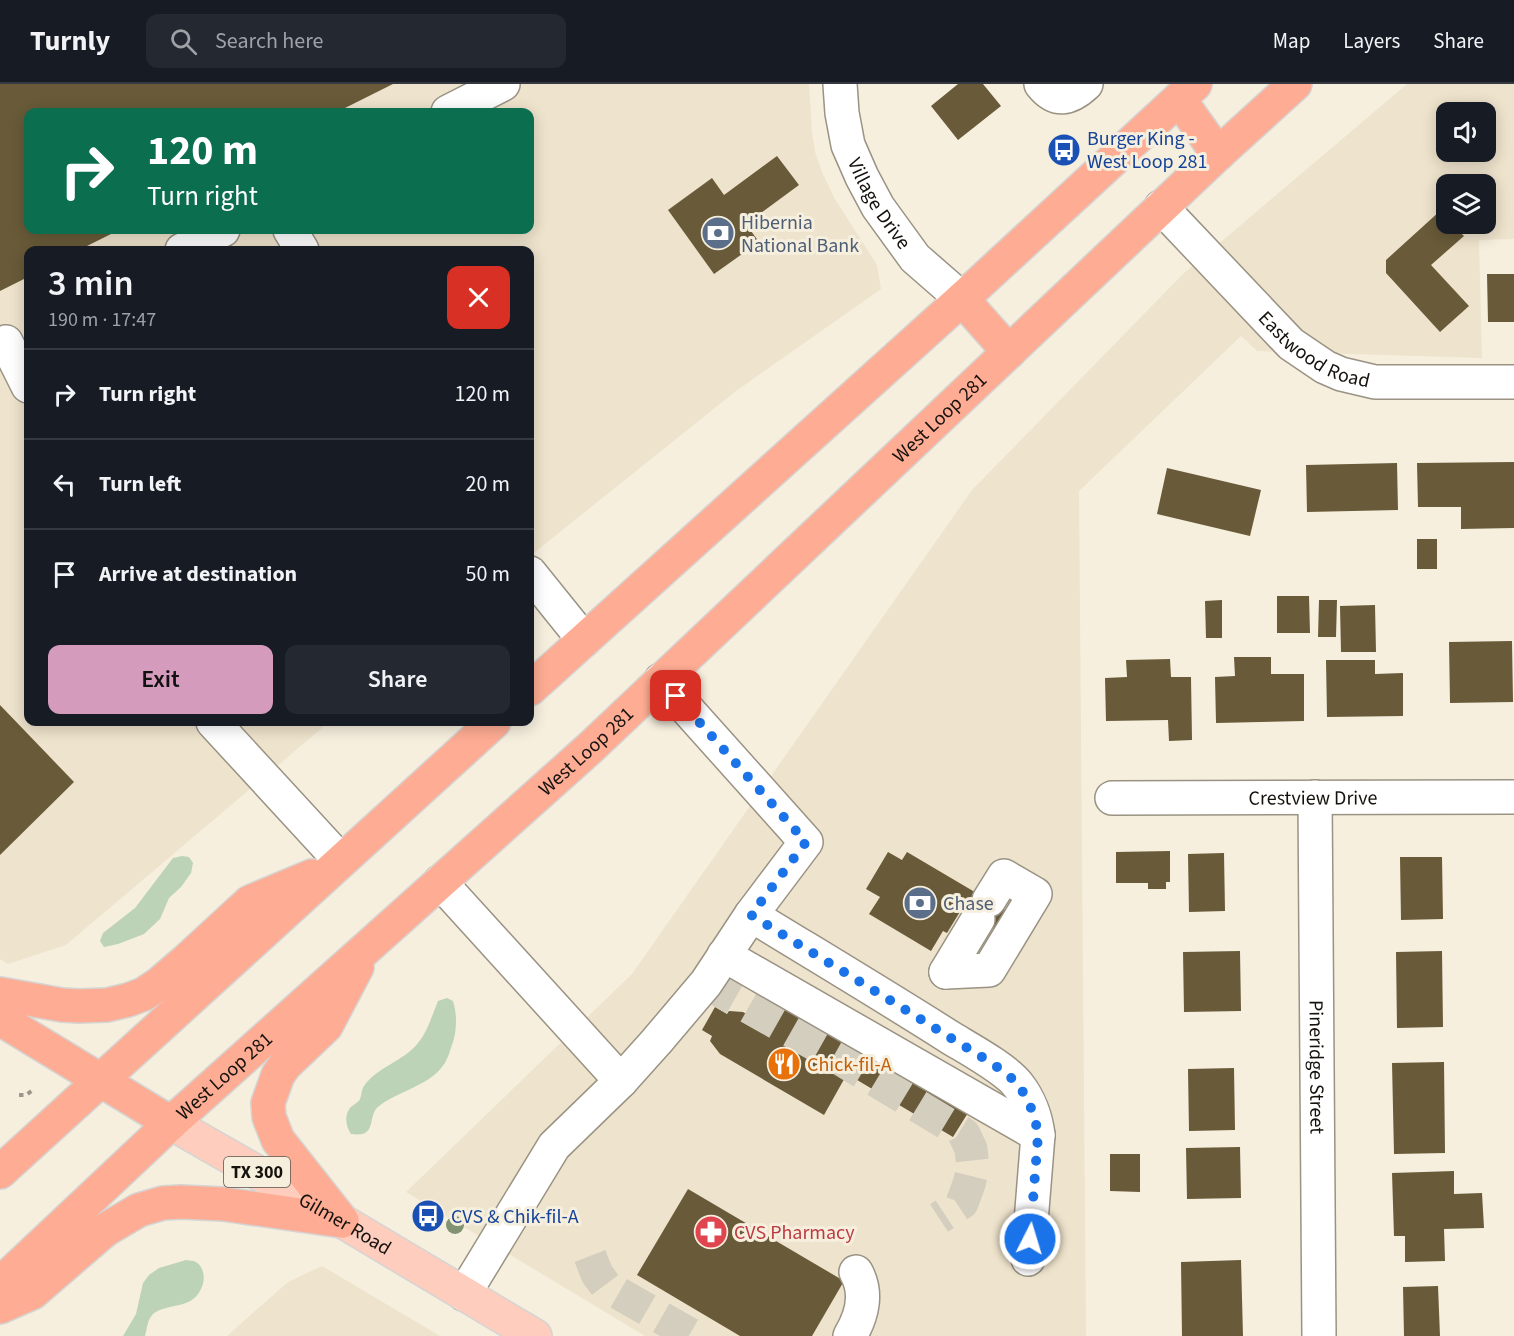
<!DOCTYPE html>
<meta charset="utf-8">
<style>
body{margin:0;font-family:"Source Sans 3",sans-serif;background:#242831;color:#f1f3f6;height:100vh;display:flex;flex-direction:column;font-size:22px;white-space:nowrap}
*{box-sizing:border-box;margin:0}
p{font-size:20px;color:#9ea1a6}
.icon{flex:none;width:33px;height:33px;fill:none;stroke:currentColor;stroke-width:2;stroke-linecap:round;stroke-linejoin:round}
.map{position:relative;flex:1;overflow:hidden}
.side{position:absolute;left:24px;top:162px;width:510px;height:480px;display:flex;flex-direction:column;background:#171b24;border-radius:12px;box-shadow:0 3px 15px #0003}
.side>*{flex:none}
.guide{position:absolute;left:24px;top:24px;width:510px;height:126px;border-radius:12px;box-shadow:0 3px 15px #0003;background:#0b6e4f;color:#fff;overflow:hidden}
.fabs{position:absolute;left:1436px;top:18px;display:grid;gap:12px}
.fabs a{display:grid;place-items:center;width:60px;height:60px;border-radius:12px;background:#171b24;box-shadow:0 3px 15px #0003;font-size:30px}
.pin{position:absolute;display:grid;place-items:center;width:51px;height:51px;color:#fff;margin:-26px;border-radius:12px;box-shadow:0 3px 9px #0006}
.me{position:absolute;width:66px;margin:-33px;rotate:5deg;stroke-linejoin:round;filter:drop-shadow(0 0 4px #0008)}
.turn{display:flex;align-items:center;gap:21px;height:126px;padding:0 24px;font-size:27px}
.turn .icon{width:78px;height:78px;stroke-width:2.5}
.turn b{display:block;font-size:42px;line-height:51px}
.round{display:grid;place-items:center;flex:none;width:63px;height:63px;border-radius:12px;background:#242831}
.head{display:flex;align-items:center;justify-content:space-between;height:102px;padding:0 24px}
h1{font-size:36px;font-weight:600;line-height:45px}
.primary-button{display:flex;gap:12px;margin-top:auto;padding:12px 24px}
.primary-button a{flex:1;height:69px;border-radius:12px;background:#d59bbd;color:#111;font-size:24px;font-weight:600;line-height:69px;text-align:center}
.primary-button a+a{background:#242831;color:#f1f3f6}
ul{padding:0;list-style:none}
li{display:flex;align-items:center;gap:18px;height:90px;padding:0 24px;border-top:2px solid #363941}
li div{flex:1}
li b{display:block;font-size:22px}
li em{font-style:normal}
header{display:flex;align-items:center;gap:36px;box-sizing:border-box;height:84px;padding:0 30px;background:#171b24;border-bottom:2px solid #363941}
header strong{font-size:28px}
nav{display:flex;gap:33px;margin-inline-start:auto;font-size:21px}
.search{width:420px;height:54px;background:#242831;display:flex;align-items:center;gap:15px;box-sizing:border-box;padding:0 21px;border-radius:12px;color:#9ea1a6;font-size:22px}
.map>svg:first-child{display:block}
.built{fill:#eee3cc;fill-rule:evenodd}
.green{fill:#bcd3b7}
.building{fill:#695b39}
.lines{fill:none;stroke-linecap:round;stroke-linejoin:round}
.minor-tunnel{stroke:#d4cebf;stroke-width:33;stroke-dasharray:33 16;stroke-linecap:butt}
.minor-casing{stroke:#9a9384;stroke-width:36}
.major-casing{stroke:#d5d4d3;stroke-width:36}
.highway-casing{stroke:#d5d4d3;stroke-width:36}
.path{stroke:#9e988c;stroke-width:4;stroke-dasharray:4.5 4.5;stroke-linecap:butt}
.minor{stroke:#fff;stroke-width:33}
.major{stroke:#fecdbe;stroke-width:33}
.highway{stroke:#feac93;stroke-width:33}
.tree{fill:#829373}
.route{stroke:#1a73e8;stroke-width:10;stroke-dasharray:0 18}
.labels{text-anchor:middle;stroke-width:6;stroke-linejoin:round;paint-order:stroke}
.shield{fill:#f6efde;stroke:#58544c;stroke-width:1.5}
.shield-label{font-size:18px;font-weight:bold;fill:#15120d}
.transit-label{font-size:20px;fill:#164399;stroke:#f6efde;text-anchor:start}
.street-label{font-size:20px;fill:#15120d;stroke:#f6efde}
.service-label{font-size:20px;fill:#4e5e75;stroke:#f6efde;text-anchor:start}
.food-label{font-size:20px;fill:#c56008;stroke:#f6efde;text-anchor:start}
.health-label{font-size:20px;fill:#be3a42;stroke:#f6efde;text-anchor:start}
</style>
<header>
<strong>Turnly</strong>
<div class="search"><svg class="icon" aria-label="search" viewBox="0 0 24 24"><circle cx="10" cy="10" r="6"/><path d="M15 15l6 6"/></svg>Search here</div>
<nav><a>Map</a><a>Layers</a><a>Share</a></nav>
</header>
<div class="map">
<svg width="1514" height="1252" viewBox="0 0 1514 1252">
<rect width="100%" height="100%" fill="#f6efde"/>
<path class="built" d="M0,0H809L812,48L815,68L822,88L835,115L877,181L881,205L736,307L530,472V166H28V638H329L66,861L8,880L0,875ZM28,28H530V146H28Z
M1407,0H1514V155L1479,156L1482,274L1257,267L1241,252L1079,407L1086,1252H645L406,1108L632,890L972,406L1183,190ZM1446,28H1485V68H1446ZM1446,100H1485V140H1446Z
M322,1182L440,1252H227L288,1198Z"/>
<path class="green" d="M182,772L189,773L193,779L191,789L181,803L169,814L160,835L144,850L118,860L104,863L100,857L103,849L135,824L173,774Z
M447,914L453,917C457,930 457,944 453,958C450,966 448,976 442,983C429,1001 397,1008 379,1022C366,1032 379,1054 351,1050C346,1043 344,1032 350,1024C352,1021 358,1019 360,1015C362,1011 361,1006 364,1002C377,983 404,977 418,959C428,947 432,931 438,917Z
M186,1176C189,1177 193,1176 196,1178C209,1187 204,1207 193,1215C184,1223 164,1221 153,1230C147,1236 147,1245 145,1252H123L136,1230L143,1199L149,1191L159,1184Z"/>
<path class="building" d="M0,0H393L337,28H28V146H119L79,166H28V193L0,207Z
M958,0H983L1001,22L958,56L931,22Z
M777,72L799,101L746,140L759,158L714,190L668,126L712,94L724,111Z
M1440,127L1446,133V140H1452L1464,152L1431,181L1469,222L1440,248L1386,189V176Z
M1487,190H1514V238H1488Z
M1514,378V444L1461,445V423H1418L1417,379Z
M1397,379L1398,426L1307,428L1306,381Z
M1167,384L1261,406L1250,452L1157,430Z
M1417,455H1437V485H1417Z
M1277,512H1309L1310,549H1277Z
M1222,516V554H1206L1205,517Z
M1319,516H1337L1336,553H1318Z
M1375,521L1376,568H1341L1340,522Z
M1512,557L1513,618L1450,619L1449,558Z
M1234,573H1271V590H1304V637L1216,639L1215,593L1235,592Z
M1170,575L1171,593H1191L1192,656L1169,657L1168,636L1106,637L1105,594L1127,593L1126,576Z
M1326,576H1375V590L1403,589V632L1327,633Z
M0,621L74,698L0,771Z
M1170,767V798H1166V805H1148V799H1116V768Z
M888,768L902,776L907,768L1012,830L1001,849L961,826L947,849L943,847L931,867L869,830L880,813L866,805Z
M1224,769L1225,827L1189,828L1188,770Z
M1400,773H1442L1443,835L1401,836Z
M1240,867L1241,927L1184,928L1183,868Z
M1442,867L1443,943L1397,944L1396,868Z
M774,906L971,1024L953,1053L847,990L824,1031L720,970L710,957L712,952L702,946L715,923L727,930L729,927L743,928L756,936Z
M1444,978L1445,1069L1394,1070L1392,979Z
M1234,984L1235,1046L1189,1047L1188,985Z
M1240,1063L1241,1114L1187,1115L1186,1064Z
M1110,1070H1140V1108L1110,1107Z
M1454,1087V1110L1482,1109L1484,1144L1444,1145L1445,1177L1405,1178V1152H1394L1392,1089Z
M688,1105L844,1197L812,1252H740L637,1191Z
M1241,1176L1243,1252H1182L1181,1178Z
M1438,1202L1440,1252H1404L1403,1203Z"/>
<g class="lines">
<path class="minor-tunnel" d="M706,899L837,973L964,1050L971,1065L973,1084L969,1100L962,1119L939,1134
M590,1172L597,1190L606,1202L693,1252"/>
<g class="minor-casing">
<g id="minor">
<path id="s1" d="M840,0L842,29L848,61L862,93L878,123L915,174L962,215"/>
<path d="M1041,0C1056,19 1070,15 1086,0"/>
<path d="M448,28L503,0"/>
<path id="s2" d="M1161,123L1291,260L1325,283L1341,290L1375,298H1514"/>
<path d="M290,146L302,166"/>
<path d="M182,166L223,146"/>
<path d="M6,258L28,302"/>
<path d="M530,489L584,556"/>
<path d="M213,638L340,776"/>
<path id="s3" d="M1315,713L1319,1252"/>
<path id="s4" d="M1112,714L1514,713"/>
<path d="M440,798L621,997"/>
<path d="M751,831C818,872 885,912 951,954C969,965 1006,985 1018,1001C1029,1015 1036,1034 1038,1051L1028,1175"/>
<path d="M724,871L1038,1051"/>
<path d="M946,888L989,886L1035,810L1004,792L989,816"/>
<path d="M946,888L978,835"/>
<path d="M464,1210L554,1062L621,997L656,958L706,899L751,831L806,758L661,596"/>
<path d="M850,1252C862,1232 868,1209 856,1188"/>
</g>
</g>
<g class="major-casing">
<g id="major">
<path id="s5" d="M171,1039L342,1137L535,1252"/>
</g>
</g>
<g class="highway-casing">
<g id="highway">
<path d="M1179,15L1218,70"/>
<path d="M962,215L1009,268"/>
<path d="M530,605L962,215L1195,0"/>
<path d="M0,910L62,921L79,922L107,921L128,916L144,910L159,900L187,876L250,818L312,792"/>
<path d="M0,935L171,1039"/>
<path d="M0,1088L494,638"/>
<path d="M342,1137L278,1056L269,1033L268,1019L278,991L285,981L326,942L357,883"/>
<path id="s6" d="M0,1200L171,1039L590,664L1218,70L1295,0"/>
<path d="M0,1223L32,1209L105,1146L139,1126L163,1119L181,1118L223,1120L342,1137"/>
</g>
</g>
<path class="path" d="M19,1011H26L33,1006"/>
<use href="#minor" class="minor"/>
<use href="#major" class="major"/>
<use href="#highway" class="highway"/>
</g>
<circle class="tree" cx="455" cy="1141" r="9"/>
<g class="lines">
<path class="route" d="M676,612L806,758L751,831C819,873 887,914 954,956C972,967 1006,986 1018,1001C1029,1015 1036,1034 1038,1052L1030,1155"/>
</g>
<defs>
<g id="bus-disc" transform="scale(1.725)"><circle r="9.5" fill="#1a4fb4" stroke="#f6efde"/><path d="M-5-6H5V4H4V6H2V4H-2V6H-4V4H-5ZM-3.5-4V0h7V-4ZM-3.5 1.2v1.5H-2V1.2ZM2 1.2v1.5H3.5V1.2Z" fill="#fff"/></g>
<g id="bank-disc" transform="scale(1.725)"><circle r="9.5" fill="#5c6f8a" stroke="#f6efde"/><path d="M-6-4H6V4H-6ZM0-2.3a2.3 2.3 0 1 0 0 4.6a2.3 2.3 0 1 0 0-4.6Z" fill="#fff"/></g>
<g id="restaurant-disc" transform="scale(1.725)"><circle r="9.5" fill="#e8710a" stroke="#f6efde"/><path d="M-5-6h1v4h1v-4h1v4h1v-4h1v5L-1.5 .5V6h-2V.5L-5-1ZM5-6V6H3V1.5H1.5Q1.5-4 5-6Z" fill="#fff"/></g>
<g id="pharmacy-disc" transform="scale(1.725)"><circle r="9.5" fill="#e0444e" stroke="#f6efde"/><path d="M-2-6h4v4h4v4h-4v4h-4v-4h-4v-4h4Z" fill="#fff"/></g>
</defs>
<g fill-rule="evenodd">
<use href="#bus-disc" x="1064" y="66"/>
<use href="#bank-disc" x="718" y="149"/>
<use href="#bank-disc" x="920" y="819"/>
<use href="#restaurant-disc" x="784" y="980"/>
<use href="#bus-disc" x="428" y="1132"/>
<use href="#pharmacy-disc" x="711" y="1148"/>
</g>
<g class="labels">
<rect class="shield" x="224" y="1073" width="66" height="30" rx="4.5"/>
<g class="shield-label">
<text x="257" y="1094">TX 300</text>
</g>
<g class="transit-label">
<text x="1087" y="61">Burger King -<tspan x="1087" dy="23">West Loop 281</tspan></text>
<text x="451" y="1139">CVS &amp; Chik-fil-A</text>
</g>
<g class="street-label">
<text dy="7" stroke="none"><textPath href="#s1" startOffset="128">Village Drive</textPath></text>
<text dy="7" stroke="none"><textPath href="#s2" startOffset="212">Eastwood Road</textPath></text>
<text dy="7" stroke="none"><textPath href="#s6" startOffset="1278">West Loop 281</textPath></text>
<text dy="7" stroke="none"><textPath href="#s6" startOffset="792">West Loop 281</textPath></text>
<text dy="7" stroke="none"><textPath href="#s4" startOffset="201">Crestview Drive</textPath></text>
<text dy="7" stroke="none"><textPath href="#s3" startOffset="270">Pineridge Street</textPath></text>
<text dy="7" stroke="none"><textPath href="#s6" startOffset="306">West Loop 281</textPath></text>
<text dy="7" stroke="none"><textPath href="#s5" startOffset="201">Gilmer Road</textPath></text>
</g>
<g class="service-label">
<text x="741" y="145">Hibernia<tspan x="741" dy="23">National Bank</tspan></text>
<text x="943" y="826">Chase</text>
</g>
<g class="food-label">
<text x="807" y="987">Chick-fil-A</text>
</g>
<g class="health-label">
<text x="734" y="1155">CVS Pharmacy</text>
</g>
</g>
</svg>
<div class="fabs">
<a><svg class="icon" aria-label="sound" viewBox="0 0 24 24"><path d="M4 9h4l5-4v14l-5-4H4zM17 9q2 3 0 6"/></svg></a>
<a><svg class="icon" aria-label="layers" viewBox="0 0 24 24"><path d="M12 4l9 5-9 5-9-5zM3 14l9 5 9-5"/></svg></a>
</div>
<div class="pin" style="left:676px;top:612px;background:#d93025"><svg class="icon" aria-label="arrive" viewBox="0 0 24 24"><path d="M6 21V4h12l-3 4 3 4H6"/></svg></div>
<svg class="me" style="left:1030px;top:1155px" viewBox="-20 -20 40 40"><circle r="17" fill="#1a73e8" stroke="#fff" stroke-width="3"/><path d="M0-11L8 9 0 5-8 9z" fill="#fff"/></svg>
<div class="guide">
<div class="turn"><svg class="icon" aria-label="right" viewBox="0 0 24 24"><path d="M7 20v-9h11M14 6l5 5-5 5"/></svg><div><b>120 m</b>Turn right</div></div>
</div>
<section class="side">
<div class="head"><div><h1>3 min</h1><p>190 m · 17:47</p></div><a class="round" style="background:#d93025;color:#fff"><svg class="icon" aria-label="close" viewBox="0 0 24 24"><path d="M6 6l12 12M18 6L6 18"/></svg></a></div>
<ul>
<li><svg class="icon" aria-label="right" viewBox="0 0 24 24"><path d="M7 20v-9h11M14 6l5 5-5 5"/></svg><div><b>Turn right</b></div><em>120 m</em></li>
<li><svg class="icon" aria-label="left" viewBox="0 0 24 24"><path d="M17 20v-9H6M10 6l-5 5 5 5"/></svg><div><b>Turn left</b></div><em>20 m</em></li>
<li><svg class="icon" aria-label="arrive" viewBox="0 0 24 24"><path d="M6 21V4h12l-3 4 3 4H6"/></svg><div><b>Arrive at destination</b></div><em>50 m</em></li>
</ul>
<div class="primary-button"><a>Exit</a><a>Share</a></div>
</section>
</div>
